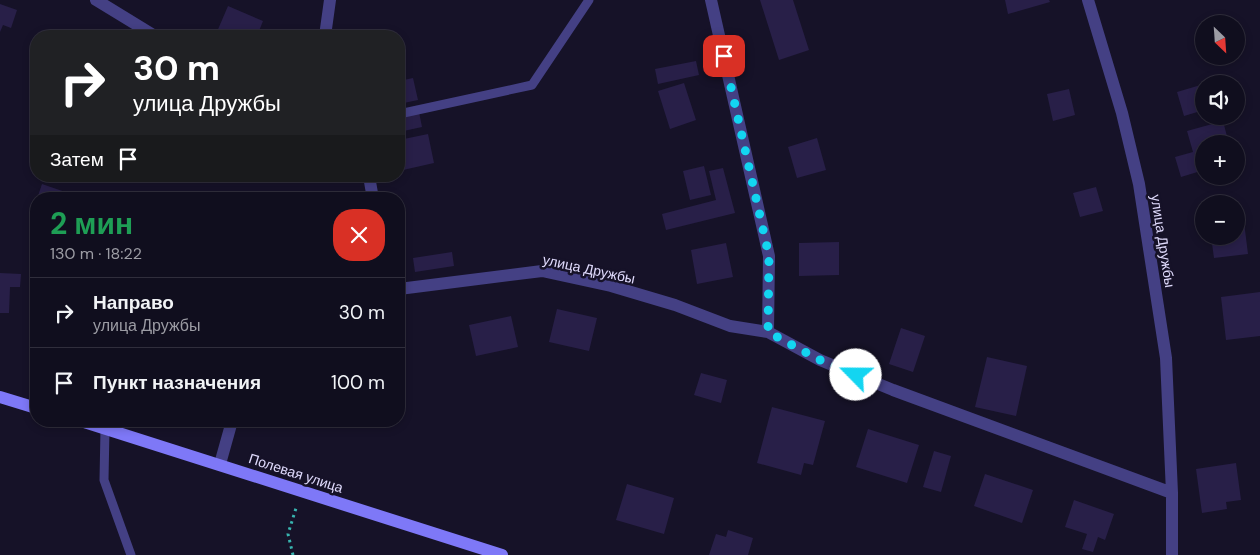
<!DOCTYPE html>
<html lang="ru">
<meta charset="utf-8">
<style>
body{margin:0;font-family:"DM Sans",sans-serif;background:#191727;color:#f1f3f6;height:100vh;display:flex;flex-direction:column;font-size:19px;white-space:nowrap}
*{box-sizing:border-box;margin:0}
p{font-size:16px;color:#9c9ca4}
.icon{flex:none;width:28px;height:28px;fill:none;stroke:currentColor;stroke-width:2;stroke-linecap:round;stroke-linejoin:round}
.map{position:relative;flex:1;overflow:hidden}
.panel{position:absolute;left:30px;top:192px;width:375px;height:235px;display:flex;flex-direction:column;background:#100e1e;border-radius:20px;box-shadow:0 2px 8px #0003,0 0 0 1px #302e3c}
.panel>*{flex:none}
.hud{position:absolute;left:30px;top:30px;width:375px;height:152px;border-radius:20px;box-shadow:0 2px 8px #0003,0 0 0 1px #302e3c;background:#202124;color:#fff;overflow:hidden}
.needle{width:32px;rotate:155deg}
.fabs{position:absolute;left:1195px;top:15px;display:grid;gap:10px}
.fabs a{display:grid;place-items:center;width:50px;height:50px;border-radius:50%;background:#100e1e;box-shadow:0 2px 8px #0003,0 0 0 1px #302e3c;font-size:25px}
.pin{position:absolute;display:grid;place-items:center;width:42px;height:42px;color:#fff;margin:-21px;border-radius:10px;box-shadow:0 2px 8px #0006}
.me{position:absolute;width:55px;margin:-28px;rotate:293deg;stroke-linejoin:round;filter:drop-shadow(0 0 4px #0008)}
.turn{display:flex;align-items:center;gap:18px;height:105px;padding:0 20px;font-size:22px}
.turn .icon{width:65px;height:65px;stroke-width:2.5}
.turn b{display:block;font-size:35px;line-height:42px}
.then{display:flex;align-items:center;height:48px;padding:0 20px;background:#0003;gap:10px;font-size:19px}
.round{display:grid;place-items:center;flex:none;width:52px;height:52px;border-radius:20px;background:#191727}
.head{display:flex;align-items:center;justify-content:space-between;height:85px;padding:0 20px}
h1{font-size:30px;font-weight:700;line-height:38px;color:#1e9e55}
ul{padding:0;list-style:none}
li{display:flex;align-items:center;gap:15px;height:70px;padding:0 20px;border-top:1px solid #302e3c}
li div{flex:1}
li b{display:block;font-size:19px}
li em{font-style:normal}
.map>svg:first-child{display:block}
.building{fill:#281f48}
.lines{fill:none;stroke-linecap:round;stroke-linejoin:round}
.path{stroke:#38b4af;stroke-width:3;stroke-dasharray:2.5 4;stroke-linecap:butt}
.lane{stroke:#444084;stroke-width:9}
.street{stroke:#444084;stroke-width:12}
.secondary{stroke:#7e78f7;stroke-width:12}
.route{stroke:#13d5f1;stroke-width:9;stroke-dasharray:0 16.2}
.labels{text-anchor:middle;stroke-width:5;stroke-linejoin:round;paint-order:stroke}
.street-label{font-size:14px;fill:#e0dbfd;stroke:#161228}
</style>
<div class="map">
<svg width="1260" height="555" viewBox="0 0 1260 555">
<rect width="100%" height="100%" fill="#161228"/>
<path class="building" d="M760,0H793L809,50L779,60Z
M1005,0H1049L1050,2L1008,14Z
M0,4L17,10L11,28L3,25L0,32Z
M228,6L263,21L257,36H221L216,34Z
M696,61L699,75L658,84L655,69Z
M413,78L418,100L399,104V81Z
M684,83L696,120L670,129L658,91Z
M1204,84V110L1184,116L1177,92Z
M1069,89L1075,115L1053,121L1047,94Z
M419,112L422,127L399,132V117Z
M1223,121L1229,144H1204V170L1181,177L1175,157L1193,152L1187,131Z
M428,134L434,163L403,170L399,140Z
M817,138L826,170L797,178L788,147Z
M704,166L711,195L690,200L683,171Z
M723,168L735,213L666,230L662,214L716,200L709,171Z
M42,184L71,194L70,199H37Z
M1096,187L1103,211L1080,217L1073,193Z
M1244,222L1248,254L1214,258L1211,236H1236V223Z
M839,242V275L799,276V243Z
M726,243L733,277L697,284L691,250Z
M452,252L454,266L415,272L413,258Z
M0,273L21,274L20,287H10L9,313H0Z
M1260,292V336L1226,340L1221,297Z
M557,309L597,318L589,351L549,342Z
M511,316L518,347L476,356L469,325Z
M901,328L925,336L913,372L889,364Z
M987,357L1027,366L1016,416L975,407Z
M701,373L727,380L721,403L694,395Z
M772,407L825,421L813,465L804,463L801,475L757,463Z
M868,429L919,445L907,483L856,467Z
M934,451L951,456L941,492L923,487Z
M1236,463L1241,500L1226,502L1227,509L1202,513L1196,469Z
M985,474L1033,490L1022,523L974,506Z
M627,484L674,498L664,534L616,520Z
M1074,500L1114,514L1105,540L1098,537L1093,552L1082,549L1087,534L1065,527Z
M728,530L753,538L748,555H709L716,534L726,537Z"/>
<g class="lines">
<path class="path" d="M293,555L288,534L297,505"/>
<path class="lane" d="M399,114L532,85L589,0
M103,421L105,429L104,480L131,555"/>
<path class="street" d="M96,0L155,36
M711,0L769,256L768,332
M1088,0L1122,113L1139,184L1166,358L1172,493
M325,36L330,0
M369,176L373,199
M399,289L542,271L611,286L675,305L730,326L768,332L820,360L893,390L1172,493V555
M220,464L232,421"/>
<path class="secondary" d="M0,397L36,408
M81,421L502,555"/>
</g>
<g class="lines">
<path class="route" d="M724,56L769,256L768,332L820,360L856,375"/>
</g>
<g class="labels">
<g class="street-label">
<text transform="translate(1163 241) rotate(81)" y="5">улица Дружбы</text>
<text transform="translate(589 269) rotate(12)" y="5">улица Дружбы</text>
<text transform="translate(296 473) rotate(18)" y="5">Полевая улица</text>
</g>
</g>
</svg>
<div class="fabs">
<a><svg class="needle" viewBox="-14 -14 28 28"><path d="M0-13l5 13h-10z" fill="#e53935"/><path d="M0 13l5-13h-10z" fill="#9c9ca4"/></svg></a>
<a><svg class="icon" aria-label="sound" viewBox="0 0 24 24"><path d="M4 9h4l5-4v14l-5-4H4zM17 9q2 3 0 6"/></svg></a>
<a>+</a>
<a>−</a>
</div>
<div class="pin" style="left:724px;top:56px;background:#d93025"><svg class="icon" aria-label="arrive" viewBox="0 0 24 24"><path d="M6 21V4h12l-3 4 3 4H6"/></svg></div>
<svg class="me" style="left:856px;top:375px" viewBox="-20 -20 40 40"><circle r="19" fill="#fff"/><path d="M0-13L10 11 0 6-10 11z" fill="#13d5f1"/></svg>
<div class="hud">
<div class="turn"><svg class="icon" aria-label="right" viewBox="0 0 24 24"><path d="M7 20v-9h11M14 6l5 5-5 5"/></svg><div><b>30 m</b>улица Дружбы</div></div>
<div class="then">Затем<svg class="icon" aria-label="arrive" viewBox="0 0 24 24"><path d="M6 21V4h12l-3 4 3 4H6"/></svg></div>
</div>
<section class="panel">
<div class="head"><div><h1>2 мин</h1><p>130 m · 18:22</p></div><a class="round" style="background:#d93025;color:#fff"><svg class="icon" aria-label="close" viewBox="0 0 24 24"><path d="M6 6l12 12M18 6L6 18"/></svg></a></div>
<ul>
<li><svg class="icon" aria-label="right" viewBox="0 0 24 24"><path d="M7 20v-9h11M14 6l5 5-5 5"/></svg><div><b>Направо</b><p>улица Дружбы</p></div><em>30 m</em></li>
<li><svg class="icon" aria-label="arrive" viewBox="0 0 24 24"><path d="M6 21V4h12l-3 4 3 4H6"/></svg><div><b>Пункт назначения</b></div><em>100 m</em></li>
</ul>
</section>
</div>
